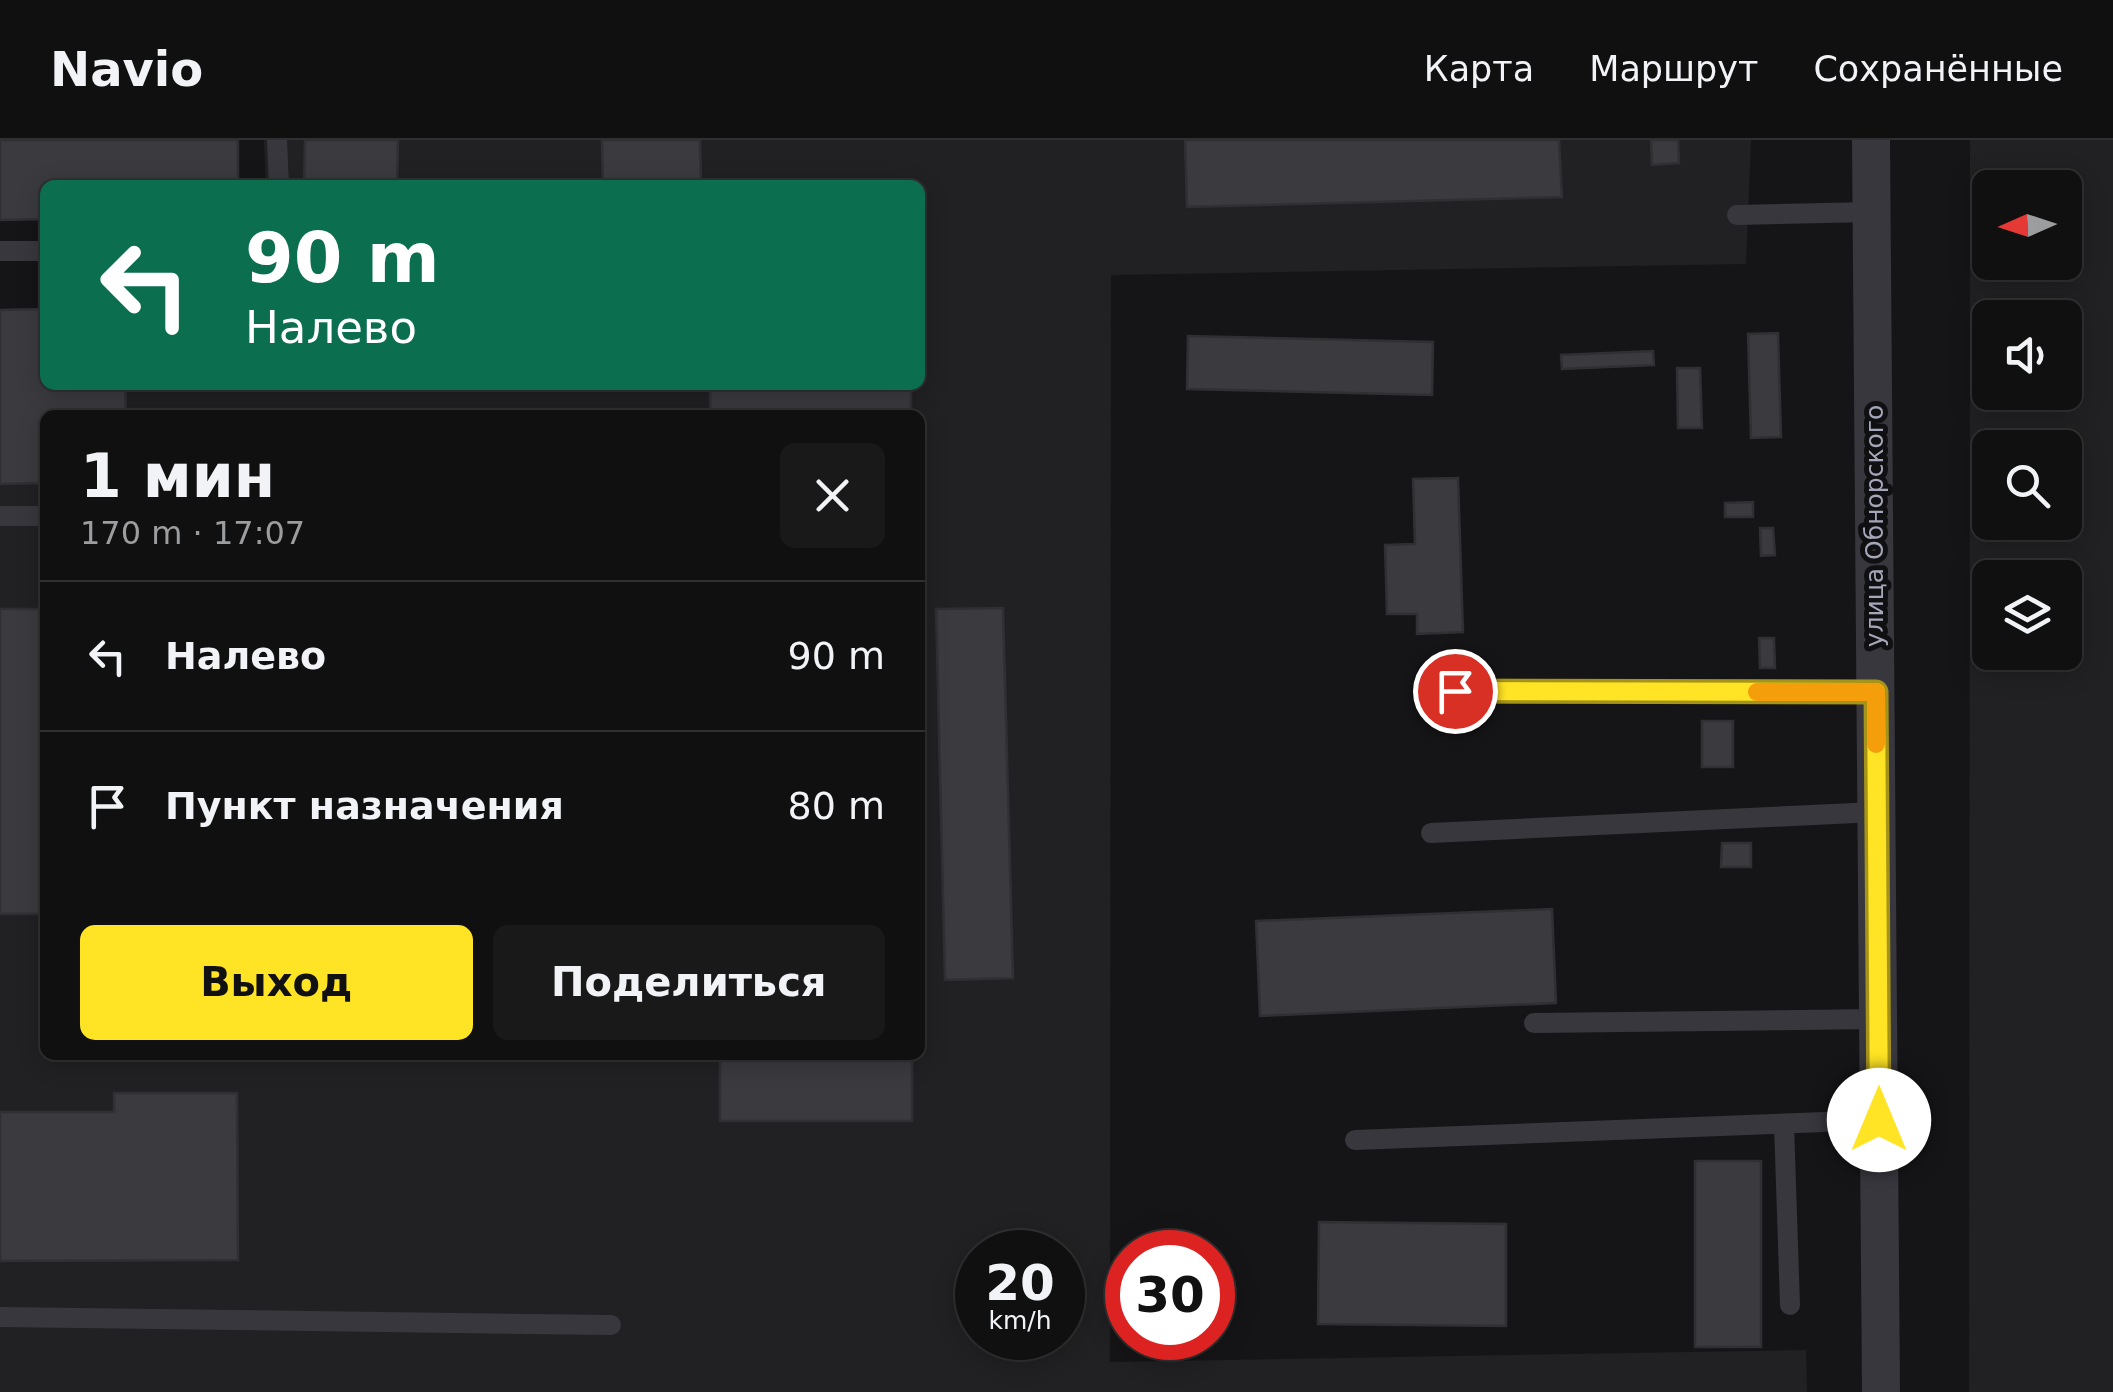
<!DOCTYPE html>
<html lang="ru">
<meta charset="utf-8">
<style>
body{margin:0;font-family:"DejaVu Sans",sans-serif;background:#19191a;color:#f1f3f6;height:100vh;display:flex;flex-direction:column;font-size:38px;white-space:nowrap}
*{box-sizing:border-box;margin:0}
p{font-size:32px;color:#9c9d9f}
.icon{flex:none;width:55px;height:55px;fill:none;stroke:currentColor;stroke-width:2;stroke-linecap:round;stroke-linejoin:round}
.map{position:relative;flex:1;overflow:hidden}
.side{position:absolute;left:40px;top:270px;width:885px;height:650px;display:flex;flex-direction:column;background:#101011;border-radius:15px;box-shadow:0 5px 25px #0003,0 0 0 2px #303031}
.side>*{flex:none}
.banner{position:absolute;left:40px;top:40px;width:885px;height:210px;border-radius:15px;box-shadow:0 5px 25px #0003,0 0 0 2px #303031;background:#0b6e4f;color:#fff;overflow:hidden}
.needle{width:65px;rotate:267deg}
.controls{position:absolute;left:1972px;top:30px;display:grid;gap:20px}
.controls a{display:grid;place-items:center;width:110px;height:110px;border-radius:15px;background:#101011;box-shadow:0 5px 25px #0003,0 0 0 2px #303031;font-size:50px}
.speed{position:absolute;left:955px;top:1090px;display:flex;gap:20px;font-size:50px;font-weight:700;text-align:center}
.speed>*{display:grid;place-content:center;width:130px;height:130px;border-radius:50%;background:#101011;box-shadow:0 5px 25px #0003,0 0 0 2px #303031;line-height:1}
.speed small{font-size:25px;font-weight:400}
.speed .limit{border:15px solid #d22;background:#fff;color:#111}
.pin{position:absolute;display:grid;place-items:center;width:85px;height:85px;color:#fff;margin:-42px;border:5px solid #fff;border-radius:50%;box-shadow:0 2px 10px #0007}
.me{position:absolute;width:110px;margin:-55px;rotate:0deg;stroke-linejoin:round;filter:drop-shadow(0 0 8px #0008)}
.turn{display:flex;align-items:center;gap:35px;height:210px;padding:0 40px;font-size:45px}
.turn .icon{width:130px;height:130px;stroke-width:2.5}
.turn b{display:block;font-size:70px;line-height:85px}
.round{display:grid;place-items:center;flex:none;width:105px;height:105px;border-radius:15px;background:#19191a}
.overview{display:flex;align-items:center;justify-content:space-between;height:170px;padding:0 40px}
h1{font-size:60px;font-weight:700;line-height:75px}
.action{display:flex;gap:20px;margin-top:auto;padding:20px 40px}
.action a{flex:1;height:115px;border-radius:15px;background:#ffe325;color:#111;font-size:40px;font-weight:700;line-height:115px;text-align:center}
.action a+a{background:#19191a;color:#f1f3f6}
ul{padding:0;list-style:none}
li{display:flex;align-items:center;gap:30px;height:150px;padding:0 40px;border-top:2px solid #303031}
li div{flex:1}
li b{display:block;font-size:38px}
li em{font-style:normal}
header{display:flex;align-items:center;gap:60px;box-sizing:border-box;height:140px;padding:0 50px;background:#101011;border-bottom:2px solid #303031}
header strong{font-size:48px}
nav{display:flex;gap:55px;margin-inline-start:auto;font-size:35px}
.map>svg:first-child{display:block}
.built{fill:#212124;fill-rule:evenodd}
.building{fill:#3a3a3f;stroke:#302f33;stroke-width:2.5}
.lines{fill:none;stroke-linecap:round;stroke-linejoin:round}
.lane{stroke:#38373e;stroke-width:20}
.street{stroke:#38373e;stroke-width:38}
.route-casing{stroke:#a69418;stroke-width:25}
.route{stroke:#ffe325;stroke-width:18}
.slow{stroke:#f59e0b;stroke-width:18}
.labels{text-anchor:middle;stroke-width:10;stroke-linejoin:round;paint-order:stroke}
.street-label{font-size:25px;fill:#a5a7b8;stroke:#101012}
</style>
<header>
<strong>Navio</strong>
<nav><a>Карта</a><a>Маршрут</a><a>Сохранённые</a></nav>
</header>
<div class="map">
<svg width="2113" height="1252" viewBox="0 0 2113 1252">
<rect width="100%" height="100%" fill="#151517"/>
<path class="built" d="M264,0H1751L1746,124L1111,135L1110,1222L1806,1210L1807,1252H0V169L45,168V245H920V45H266ZM45,275H920V915H45ZM978,1112H1062V1198H978Z
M1970,0H2113V1252H1969ZM1990,48H2065V122H1990ZM1990,178H2065V252H1990ZM1990,308H2065V382H1990ZM1990,438H2065V512H1990Z"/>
<path class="building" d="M0,0H238V45H45V79L0,80Z
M305,0H398L397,45H304Z
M602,0H700L701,45H603Z
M1185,0H1559L1562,57L1187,67Z
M1651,0H1678L1679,23L1652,25Z
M45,169V245H125L126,275H45V343L0,344V170Z
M1778,193L1781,297L1751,298L1748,194Z
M1188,196L1433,202L1432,255L1187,249Z
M1653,211L1654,225L1562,229L1561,215Z
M1677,228H1700L1702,288H1678Z
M710,245H911V275H710Z
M1458,338L1463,492L1417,494V474H1387L1385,405L1415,404L1413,339Z
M1753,362V377H1725V363Z
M1760,388H1773L1775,415L1761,416Z
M1003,468L1013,838L945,840L936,469Z
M0,469H45V774H0Z
M1759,498H1774L1775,528H1760Z
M1702,581H1733V627H1702Z
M1722,703H1751V727H1721Z
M1552,769L1556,863L1260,876L1256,781Z
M720,915H912V981H720Z
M114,953H237L238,1120L0,1121V972H114Z
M1695,1021H1761V1207H1695Z
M1319,1082L1506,1084V1186L1318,1184Z"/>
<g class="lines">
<path class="lane" d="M277,0L279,45
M1737,75L1871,72
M0,111H45
M0,376H45
M1455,551L1875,553
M1431,693L1876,672
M1534,883L1878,879
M1784,984L1790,1165
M1355,1000L1879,980
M0,1177L611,1185"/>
<path class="street" d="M1871,0L1881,1252"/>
</g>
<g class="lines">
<g class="route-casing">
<path id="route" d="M1455,551L1876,552L1879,980"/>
</g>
<use href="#route" class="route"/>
<path class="slow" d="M1757,552H1876V604"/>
</g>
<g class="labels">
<g class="street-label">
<text transform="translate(1874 386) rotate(-90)" y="9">улица Обнорского</text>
</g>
</g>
</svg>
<div class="controls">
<a><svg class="needle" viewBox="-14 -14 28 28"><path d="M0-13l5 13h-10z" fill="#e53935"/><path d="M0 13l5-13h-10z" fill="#9c9d9f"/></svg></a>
<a><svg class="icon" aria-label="sound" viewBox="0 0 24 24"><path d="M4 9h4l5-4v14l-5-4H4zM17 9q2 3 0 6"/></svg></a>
<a><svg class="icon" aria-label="search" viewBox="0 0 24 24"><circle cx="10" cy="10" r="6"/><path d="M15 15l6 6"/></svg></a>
<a><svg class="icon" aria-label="layers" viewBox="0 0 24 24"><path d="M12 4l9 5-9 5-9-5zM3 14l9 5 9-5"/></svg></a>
</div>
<div class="speed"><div>20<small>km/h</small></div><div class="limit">30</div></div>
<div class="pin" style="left:1455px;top:551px;background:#d93025"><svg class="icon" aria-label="arrive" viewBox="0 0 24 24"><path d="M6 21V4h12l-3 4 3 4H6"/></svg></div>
<svg class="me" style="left:1879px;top:980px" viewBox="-20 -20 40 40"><circle r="19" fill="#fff"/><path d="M0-13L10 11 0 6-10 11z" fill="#ffe325"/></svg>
<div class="banner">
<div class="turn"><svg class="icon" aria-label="left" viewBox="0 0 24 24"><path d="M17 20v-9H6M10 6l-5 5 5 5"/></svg><div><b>90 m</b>Налево</div></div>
</div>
<section class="side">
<div class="overview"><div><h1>1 мин</h1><p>170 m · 17:07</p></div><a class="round"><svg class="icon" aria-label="close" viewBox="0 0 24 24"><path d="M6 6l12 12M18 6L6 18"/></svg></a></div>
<ul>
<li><svg class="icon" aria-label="left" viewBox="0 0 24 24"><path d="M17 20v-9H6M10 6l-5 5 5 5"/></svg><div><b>Налево</b></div><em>90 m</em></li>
<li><svg class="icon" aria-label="arrive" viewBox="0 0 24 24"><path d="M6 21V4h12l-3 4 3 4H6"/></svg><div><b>Пункт назначения</b></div><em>80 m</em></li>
</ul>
<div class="action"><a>Выход</a><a>Поделиться</a></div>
</section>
</div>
